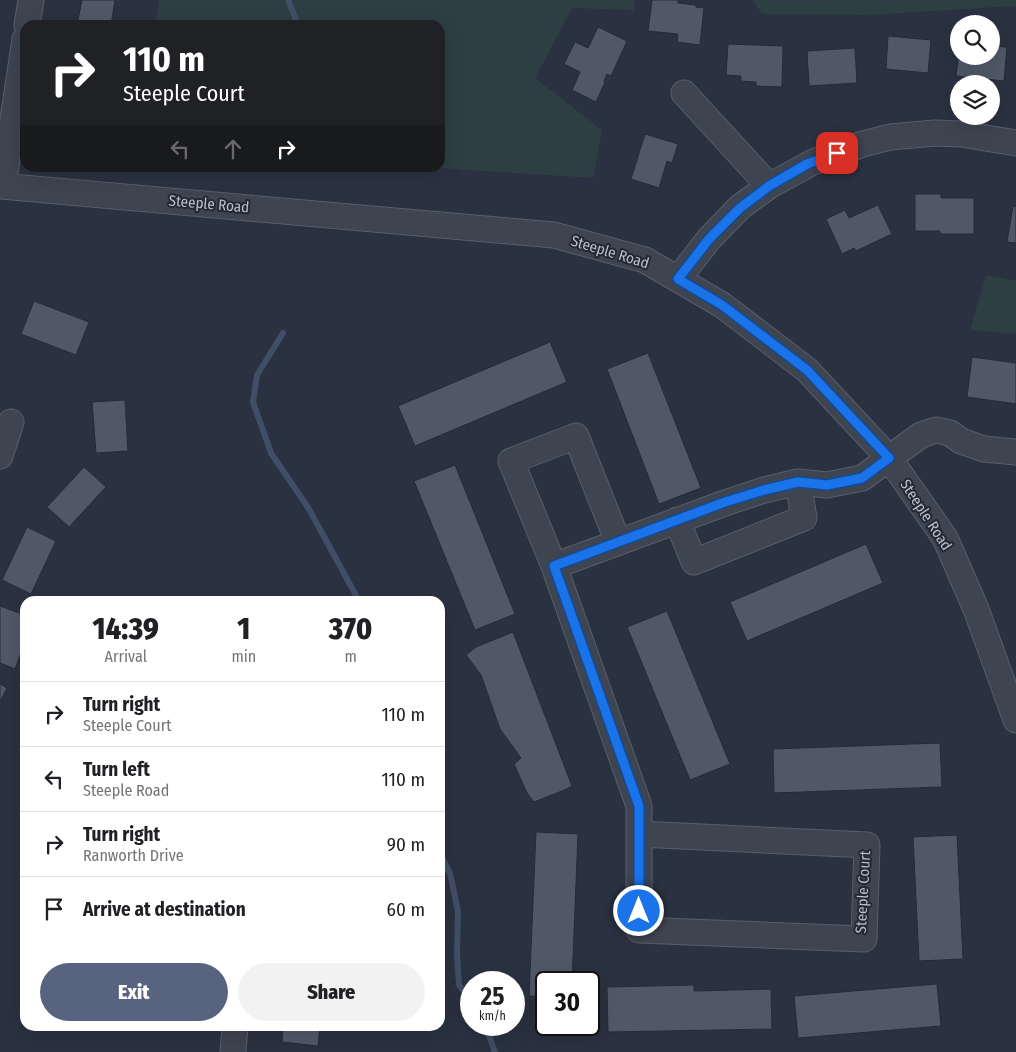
<!DOCTYPE html>
<style>
body{margin:0;font-family:"Fira Sans Condensed",sans-serif;background:#f2f2f2;color:#202124;height:100vh;display:flex;flex-direction:column;font-size:19px;white-space:nowrap}
*{box-sizing:border-box;margin:0}
p{font-size:16px;color:#757577}
.icon{flex:none;width:28px;height:28px;fill:none;stroke:currentColor;stroke-width:2;stroke-linecap:round;stroke-linejoin:round}
.map{position:relative;flex:1;overflow:hidden}
.details{position:absolute;left:20px;top:596px;width:425px;height:435px;display:flex;flex-direction:column;background:#fff;border-radius:15px;box-shadow:0 5px 20px #0002}
.details>*{flex:none}
.banner{position:absolute;left:20px;top:20px;width:425px;height:152px;border-radius:15px;box-shadow:0 5px 20px #0002;background:#202124;color:#fff;overflow:hidden}
.buttons{position:absolute;left:950px;top:15px;display:grid;gap:10px}
.buttons a{display:grid;place-items:center;width:50px;height:50px;border-radius:50%;background:#fff;box-shadow:0 5px 20px #0002;font-size:25px}
.speed{position:absolute;left:460px;top:971px;display:flex;gap:10px;font-size:25px;font-weight:700;text-align:center}
.speed>*{display:grid;place-content:center;width:65px;height:65px;border-radius:50%;background:#fff;box-shadow:0 5px 20px #0002;line-height:1}
.speed small{font-size:12px;font-weight:400}
.speed .limit{border:2px solid #111;border-radius:8px;background:#fff;color:#111}
.pin{position:absolute;display:grid;place-items:center;width:42px;height:42px;color:#fff;margin:-21px;border-radius:10px;box-shadow:0 2px 8px #0006}
.me{position:absolute;width:55px;margin:-28px;rotate:0deg;stroke-linejoin:round;filter:drop-shadow(0 0 4px #0008)}
.turn{display:flex;align-items:center;gap:18px;height:105px;padding:0 20px;font-size:22px}
.turn .icon{width:65px;height:65px;stroke-width:2.5}
.turn b{display:block;font-size:35px;line-height:42px}
.lanes{display:flex;align-items:center;height:48px;padding:0 20px;background:#0003;justify-content:center;gap:25px;direction:ltr}
.lanes .off{opacity:.35}
.eta{display:flex;justify-content:space-evenly;align-items:center;height:85px;text-align:center}
.eta b{font-size:30px;font-weight:800;line-height:35px}
.action{display:flex;gap:10px;margin-top:auto;padding:10px 20px}
.action a{flex:1;height:58px;border-radius:30px;background:#58647f;color:#fff;font-size:20px;font-weight:800;line-height:58px;text-align:center}
.action a+a{background:#f2f2f2;color:#202124}
ul{padding:0;list-style:none}
li{display:flex;align-items:center;gap:15px;height:65px;padding:0 20px;border-top:1px solid #e0e0e0}
li div{flex:1}
li b{display:block;font-size:19px}
li em{font-style:normal}
.map>svg:first-child{display:block}
.green{fill:#2d3f42}
.lines{fill:none;stroke-linecap:round;stroke-linejoin:round}
.stream{stroke:#414e67;stroke-width:6}
.building{fill:#505868;stroke:#242b37}
.minor-casing{stroke:#585f6a;stroke-width:27}
.minor{stroke:#3e4450;stroke-width:25}
.route-casing{stroke:#114b97;stroke-width:12}
.route{stroke:#1a73e8;stroke-width:9}
.labels{text-anchor:middle;stroke-width:4;stroke-linejoin:round;paint-order:stroke}
.street-label{font-size:15px;fill:#babfca;stroke:#222935}
</style>
<div class="map">
<svg width="1016" height="1052" viewBox="0 0 1016 1052">
<rect width="100%" height="100%" fill="#2a3140"/>
<path class="green" d="M159,0H635L634,10L572,8L535,78L602,130L593,178L438,168H440V25H155Z
M752,0H1016V6L867,15L762,14Z
M986,275L1016,281V334L970,330Z"/>
<g class="lines">
<path class="stream" d="M288,0L298,25
M283,333L257,375L253,402L271,453L309,509L359,601
M440,854L450,873L458,912L457,954L459,985L471,1001
M485,1025L495,1052"/>
</g>
<path class="building" d="M82,0H115L111,25H77Z
M652,0H678V3L696,5V7L704,8L700,45L677,42L678,34L648,31Z
M598,27L627,41L611,76L607,74L604,81L605,82L596,102L572,90L580,72L564,64L575,42L588,48Z
M888,36L931,40L928,73L886,69Z
M728,44L783,46L782,87L756,86V82L741,81V76L726,75Z
M991,46L1007,47L1004,81L956,76L959,51V56H991Z
M855,48L857,83L809,86L807,51Z
M645,134L678,144L672,163L667,161L659,188L631,179Z
M915,194H941V198H974V234H940V231H915Z
M878,205L892,234L856,251L854,248L842,254L826,219L845,210L849,218Z
M1013,206L1016,207V243L1007,242Z
M34,301L89,322L76,355L21,334Z
M550,342L567,382L415,446L398,406Z
M648,353L701,488L659,504L607,369Z
M972,357L1016,363V404L967,397Z
M125,400L128,451L96,453L92,402Z
M455,465L515,614L475,630L414,481Z
M84,467L106,487L69,527L47,507Z
M27,527L56,541L31,594L2,580Z
M866,544L883,583L747,641L730,602Z
M0,606L25,615V641L15,669L0,663Z
M667,611L730,764L690,780L627,627Z
M513,632L572,786L567,789L534,802L527,793L514,764L521,758L500,729L481,675L466,655L476,647Z
M0,684L7,688L0,702Z
M940,743L942,787L774,793L773,749Z
M536,832L578,834L572,982H546V997L529,996Z
M957,835L963,959L919,961L913,837Z
M937,984L941,1026L798,1038L794,996Z
M694,985V991L771,989L772,1029L608,1032L607,987Z
M283,1026H320L318,1046L282,1042Z"/>
<g class="lines">
<g class="minor-casing">
<path id="minor" d="M27,25L31,0
M684,93L769,186
M0,186L554,235L645,260L722,305L807,370L889,458L945,538L976,609L1016,720
M3,186L25,39
M678,279L709,239L740,207L769,186L813,162L863,144L890,137L935,133L961,134L1016,143
M0,456L11,422
M677,520L694,562L804,518L798,482
M554,566L511,461L576,436L618,542
M639,834L867,845L864,939L639,930V806L554,566L725,503L764,490L798,482L827,485L862,478L921,435L936,430L950,433L961,441L984,449L1016,452
M233,1052L235,1026"/>
</g>
<use href="#minor" class="minor"/>
</g>
<g class="lines">
<g class="route-casing">
<path id="route" d="M639,911V806L554,566L725,502L764,490L798,482L827,485L862,478L889,458L807,370L722,305L678,279L709,239L740,208L769,186L807,164L837,153"/>
</g>
<use href="#route" class="route"/>
</g>
<g class="labels">
<g class="street-label">
<text transform="translate(209 204) rotate(5)" y="5">Steeple Road</text>
<text transform="translate(610 252) rotate(17)" y="5">Steeple Road</text>
<text transform="translate(926 515) rotate(57)" y="5">Steeple Road</text>
<text transform="translate(863 892) rotate(-87)" y="5">Steeple Court</text>
</g>
</g>
</svg>
<div class="buttons">
<a><svg class="icon" aria-label="search" viewBox="0 0 24 24"><circle cx="10" cy="10" r="6"/><path d="M15 15l6 6"/></svg></a>
<a><svg class="icon" aria-label="layers" viewBox="0 0 24 24"><path d="M12 4l9 5-9 5-9-5zM3 14l9 5 9-5"/></svg></a>
</div>
<div class="speed"><div>25<small>km/h</small></div><div class="limit">30</div></div>
<div class="pin" style="left:837px;top:153px;background:#d93025"><svg class="icon" aria-label="arrive" viewBox="0 0 24 24"><path d="M6 21V4h12l-3 4 3 4H6"/></svg></div>
<svg class="me" style="left:639px;top:911px" viewBox="-20 -20 40 40"><circle r="17" fill="#1a73e8" stroke="#fff" stroke-width="3"/><path d="M0-11L8 9 0 5-8 9z" fill="#fff"/></svg>
<div class="banner">
<div class="turn"><svg class="icon" aria-label="right" viewBox="0 0 24 24"><path d="M7 20v-9h11M14 6l5 5-5 5"/></svg><div><b>110 m</b>Steeple Court</div></div>
<div class="lanes"><svg class="icon off" aria-label="left" viewBox="0 0 24 24"><path d="M17 20v-9H6M10 6l-5 5 5 5"/></svg><svg class="icon off" aria-label="ahead" viewBox="0 0 24 24"><path d="M12 20V5M6 11l6-6 6 6"/></svg><svg class="icon" aria-label="right" viewBox="0 0 24 24"><path d="M7 20v-9h11M14 6l5 5-5 5"/></svg></div>
</div>
<section class="details">
<div class="eta">
<div><b>14:39</b><p>Arrival</p></div>
<div><b>1</b><p>min</p></div>
<div><b>370</b><p>m</p></div>
</div>
<ul>
<li><svg class="icon" aria-label="right" viewBox="0 0 24 24"><path d="M7 20v-9h11M14 6l5 5-5 5"/></svg><div><b>Turn right</b><p>Steeple Court</p></div><em>110 m</em></li>
<li><svg class="icon" aria-label="left" viewBox="0 0 24 24"><path d="M17 20v-9H6M10 6l-5 5 5 5"/></svg><div><b>Turn left</b><p>Steeple Road</p></div><em>110 m</em></li>
<li><svg class="icon" aria-label="right" viewBox="0 0 24 24"><path d="M7 20v-9h11M14 6l5 5-5 5"/></svg><div><b>Turn right</b><p>Ranworth Drive</p></div><em>90 m</em></li>
<li><svg class="icon" aria-label="arrive" viewBox="0 0 24 24"><path d="M6 21V4h12l-3 4 3 4H6"/></svg><div><b>Arrive at destination</b></div><em>60 m</em></li>
</ul>
<div class="action"><a>Exit</a><a>Share</a></div>
</section>
</div>
